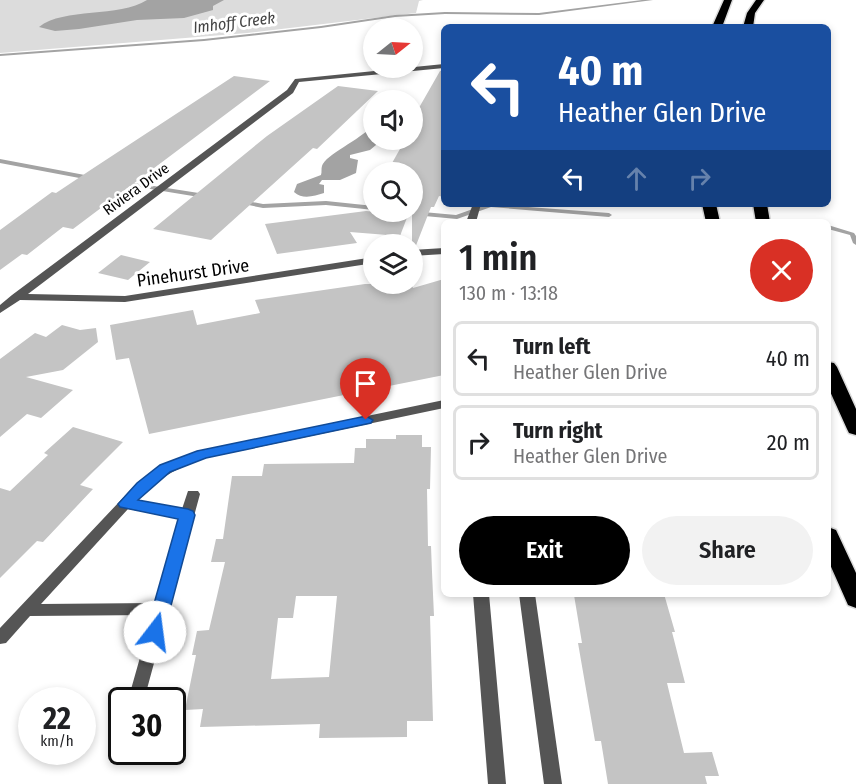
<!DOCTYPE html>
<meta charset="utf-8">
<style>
body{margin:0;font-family:"Fira Sans Condensed",sans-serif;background:#f2f2f2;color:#202124;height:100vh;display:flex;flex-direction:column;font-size:22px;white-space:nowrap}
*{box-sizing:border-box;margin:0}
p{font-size:20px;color:#757577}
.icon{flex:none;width:33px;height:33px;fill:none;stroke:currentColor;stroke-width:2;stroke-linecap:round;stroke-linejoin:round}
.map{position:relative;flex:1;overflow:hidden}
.panel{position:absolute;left:441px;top:219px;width:390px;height:378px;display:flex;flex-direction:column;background:#fff;border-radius:9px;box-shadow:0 3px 9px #0003}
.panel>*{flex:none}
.top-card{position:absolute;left:441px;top:24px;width:390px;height:183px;border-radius:9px;box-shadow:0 3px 9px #0003;background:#1a4fa0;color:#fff;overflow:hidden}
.needle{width:39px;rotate:72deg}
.controls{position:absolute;left:363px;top:18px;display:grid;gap:12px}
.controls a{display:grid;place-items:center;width:60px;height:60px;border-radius:50%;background:#fff;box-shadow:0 3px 9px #0003;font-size:30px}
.speed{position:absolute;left:18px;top:687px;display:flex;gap:12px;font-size:30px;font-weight:700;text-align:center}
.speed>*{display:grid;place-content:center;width:78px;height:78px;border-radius:50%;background:#fff;box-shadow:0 3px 9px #0003;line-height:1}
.speed small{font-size:15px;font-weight:400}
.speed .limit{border:3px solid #111;border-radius:9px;background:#fff;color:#111}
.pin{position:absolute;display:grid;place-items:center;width:51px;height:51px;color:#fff;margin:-62px -26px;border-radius:50% 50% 50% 0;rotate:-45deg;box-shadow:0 0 6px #0007}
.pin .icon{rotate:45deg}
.me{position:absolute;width:66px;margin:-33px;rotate:15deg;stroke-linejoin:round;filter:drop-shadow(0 0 4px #0008)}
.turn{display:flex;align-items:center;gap:21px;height:126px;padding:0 18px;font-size:27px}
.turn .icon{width:78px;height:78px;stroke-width:2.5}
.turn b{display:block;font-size:42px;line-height:51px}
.lanes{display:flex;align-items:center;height:57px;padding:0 18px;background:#0003;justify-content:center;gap:30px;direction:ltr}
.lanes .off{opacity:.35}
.round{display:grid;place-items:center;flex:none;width:63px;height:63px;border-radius:32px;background:#f2f2f2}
.head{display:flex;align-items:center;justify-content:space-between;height:102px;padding:0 18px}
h1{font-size:36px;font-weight:600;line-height:45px}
.cta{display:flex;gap:12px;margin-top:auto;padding:12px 18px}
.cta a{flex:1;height:69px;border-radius:36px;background:#000;color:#fff;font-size:24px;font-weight:600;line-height:69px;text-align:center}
.cta a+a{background:#f2f2f2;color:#202124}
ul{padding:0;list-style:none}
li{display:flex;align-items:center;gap:18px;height:75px;margin:0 12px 9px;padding:0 6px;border:3px solid #e0e0e0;border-radius:9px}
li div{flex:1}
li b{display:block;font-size:22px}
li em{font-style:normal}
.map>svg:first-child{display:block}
.green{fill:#dcdcdc}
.water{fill:#a3a3a3}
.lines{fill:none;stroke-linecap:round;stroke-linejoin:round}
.stream{fill:#a3a3a3;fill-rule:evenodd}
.building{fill:#c4c4c4;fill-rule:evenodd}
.highway-casing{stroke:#dbdbdb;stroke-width:3}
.street{fill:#555;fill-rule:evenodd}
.highway{fill:#000;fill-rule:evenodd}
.route{fill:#1a73e8;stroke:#114b97;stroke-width:1.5}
.labels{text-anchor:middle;stroke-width:6;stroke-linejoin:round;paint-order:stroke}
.far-street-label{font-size:15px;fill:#000;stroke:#fff}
.far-water-label{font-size:16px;font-style:italic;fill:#444;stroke:#fff}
.street-label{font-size:18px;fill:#000;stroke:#fff}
</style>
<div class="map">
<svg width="856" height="784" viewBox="0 0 856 784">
<rect width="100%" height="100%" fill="#fff"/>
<path class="green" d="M0,0H423L419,1L416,13L247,33L0,53Z"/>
<path class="water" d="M147,0H224L213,6V10L184,18L137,20L79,29L55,31L39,27C64,7 119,18 147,0Z
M373,114L374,140H382L370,150L350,155V158L358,160L356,173L340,180H322L319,184L324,185V193C314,196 303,200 294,192L297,184L321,175C322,172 321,169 322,166C325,155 361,139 371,127L369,120Z"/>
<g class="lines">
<path class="stream" d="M642,0H653L539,15L445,14L395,17L321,28L204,41L0,56V54L204,39L321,26L395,15L445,12L539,13Z
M0,159L90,176L93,178L90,180L0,163Z
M122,181L205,194L208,196L205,198L120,184L119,183Z
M241,200L263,204L326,201L374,206V210L326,205L263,208L239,203V201Z
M487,204L609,213L612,215L609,217L491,207L457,219L403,214L400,212L412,211L456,215Z
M828,225L854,233L856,236V245L853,243L850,235L828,229Z"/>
</g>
<path class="building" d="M444,70V197L439,196L434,207H431L415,248H412V172H387L405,140H412V120L440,71Z
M234,76L270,81L73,229L63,227L27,255L22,254L0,270V230L52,192L56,193L92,169Z
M338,86L378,91L317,149L313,148L211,240L153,229L267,136Z
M366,211L408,215L400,236L350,232L357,243L277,254L265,224Z
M121,255L150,262L128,280L98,273Z
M444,279V375L149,434L129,358L116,360L110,325L193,310L197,325L260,313L255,300L365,284H411L413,288Z
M62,325L80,330L96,328L98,342L63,370L26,377L73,390L41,418L27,414L0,437V359L35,333L46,337Z
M73,427L123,442L80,485L93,489L43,542L37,541L0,578V488L10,491L48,455L44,453Z
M396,435H422V447H431L430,489H427L428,546H431L432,572L434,616H430L433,721H407V737L319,738L320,724L200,727L203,709L185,710L196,655H192L197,631L209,630L225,562H211L216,539H223L232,476H262L264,464L354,463L355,448H366V439H396ZM296,596H337L329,677L271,679L278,618H293Z
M664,594L675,632H672L685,683H667L684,753L712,752L719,776H705L707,784H608L601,741H595L578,643H582L574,595Z"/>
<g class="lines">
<g class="highway-casing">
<path id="highway" d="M724,0H732L722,27H712Z
M756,0H764L755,13L753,27H743L747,13Z
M702,204H716L720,222H706Z
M753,204H767L770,222H756Z
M828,362L834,363L837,367L856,409V435L849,433L847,429L828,387Z
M828,527L836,530L856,573V608L848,605L828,560Z"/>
</g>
<path class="street" d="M444,64V68L299,82L293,93L28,294L125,296L374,257V263L125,302L20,300L0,313V305L12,295L287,90L295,79Z
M473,204H481L476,222H466Z
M444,248V254L412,256V250Z
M444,400V408L206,458C176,469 158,477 136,501L182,509L188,491H198L200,494L144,700H128L152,615L30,616L6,643L0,644V628L137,483L160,466L203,450ZM128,509L179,518L155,603L41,604Z
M473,594H489L506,784H488Z
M519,594H535L562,784H544Z"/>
<use href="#highway" class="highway"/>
</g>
<path class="route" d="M366,416L373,420L371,423L206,458L170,472L138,500L188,509L193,511L195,515L164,632L161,637L155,639L149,637L146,632L178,519L120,507L118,504L137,483L160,465L197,451Z"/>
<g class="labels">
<g class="far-street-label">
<text transform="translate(136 189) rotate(-36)" y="5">Riviera Drive</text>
</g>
<g class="far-water-label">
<text transform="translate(234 22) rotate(-7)" y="6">Imhoff Creek</text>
</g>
<g class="street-label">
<text transform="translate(193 273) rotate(-8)" y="6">Pinehurst Drive</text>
</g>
</g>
</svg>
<div class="controls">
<a><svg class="needle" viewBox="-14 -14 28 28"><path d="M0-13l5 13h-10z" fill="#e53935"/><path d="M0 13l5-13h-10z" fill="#757577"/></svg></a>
<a><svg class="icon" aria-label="sound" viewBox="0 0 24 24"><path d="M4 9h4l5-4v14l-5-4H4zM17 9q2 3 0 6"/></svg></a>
<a><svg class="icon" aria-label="search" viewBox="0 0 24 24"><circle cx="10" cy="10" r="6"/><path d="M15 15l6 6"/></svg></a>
<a><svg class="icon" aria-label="layers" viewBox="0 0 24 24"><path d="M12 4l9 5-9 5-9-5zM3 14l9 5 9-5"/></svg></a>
</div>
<div class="speed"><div>22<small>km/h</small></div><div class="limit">30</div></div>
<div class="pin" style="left:366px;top:420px;background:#d93025"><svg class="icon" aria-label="arrive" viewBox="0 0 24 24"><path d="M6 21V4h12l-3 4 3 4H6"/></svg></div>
<svg class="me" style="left:155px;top:632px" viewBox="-20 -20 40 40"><circle r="19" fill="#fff"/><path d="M0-13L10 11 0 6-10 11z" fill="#1a73e8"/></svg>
<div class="top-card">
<div class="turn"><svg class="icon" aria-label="left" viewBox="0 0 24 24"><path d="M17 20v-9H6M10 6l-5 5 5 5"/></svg><div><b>40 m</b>Heather Glen Drive</div></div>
<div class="lanes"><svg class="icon" aria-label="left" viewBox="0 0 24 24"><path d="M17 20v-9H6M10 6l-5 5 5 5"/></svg><svg class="icon off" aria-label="ahead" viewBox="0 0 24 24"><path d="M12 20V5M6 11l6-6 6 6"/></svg><svg class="icon off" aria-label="right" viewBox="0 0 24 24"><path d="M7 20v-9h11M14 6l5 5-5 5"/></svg></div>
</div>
<section class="panel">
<div class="head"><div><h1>1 min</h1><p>130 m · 13:18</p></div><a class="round" style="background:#d93025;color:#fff"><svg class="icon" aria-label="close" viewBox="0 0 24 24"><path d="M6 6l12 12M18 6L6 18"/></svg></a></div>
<ul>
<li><svg class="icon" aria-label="left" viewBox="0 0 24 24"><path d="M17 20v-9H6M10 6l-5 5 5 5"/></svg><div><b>Turn left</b><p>Heather Glen Drive</p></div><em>40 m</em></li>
<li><svg class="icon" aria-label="right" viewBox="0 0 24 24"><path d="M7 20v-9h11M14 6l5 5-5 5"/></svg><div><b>Turn right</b><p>Heather Glen Drive</p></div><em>20 m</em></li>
</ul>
<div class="cta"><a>Exit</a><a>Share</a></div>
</section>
</div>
